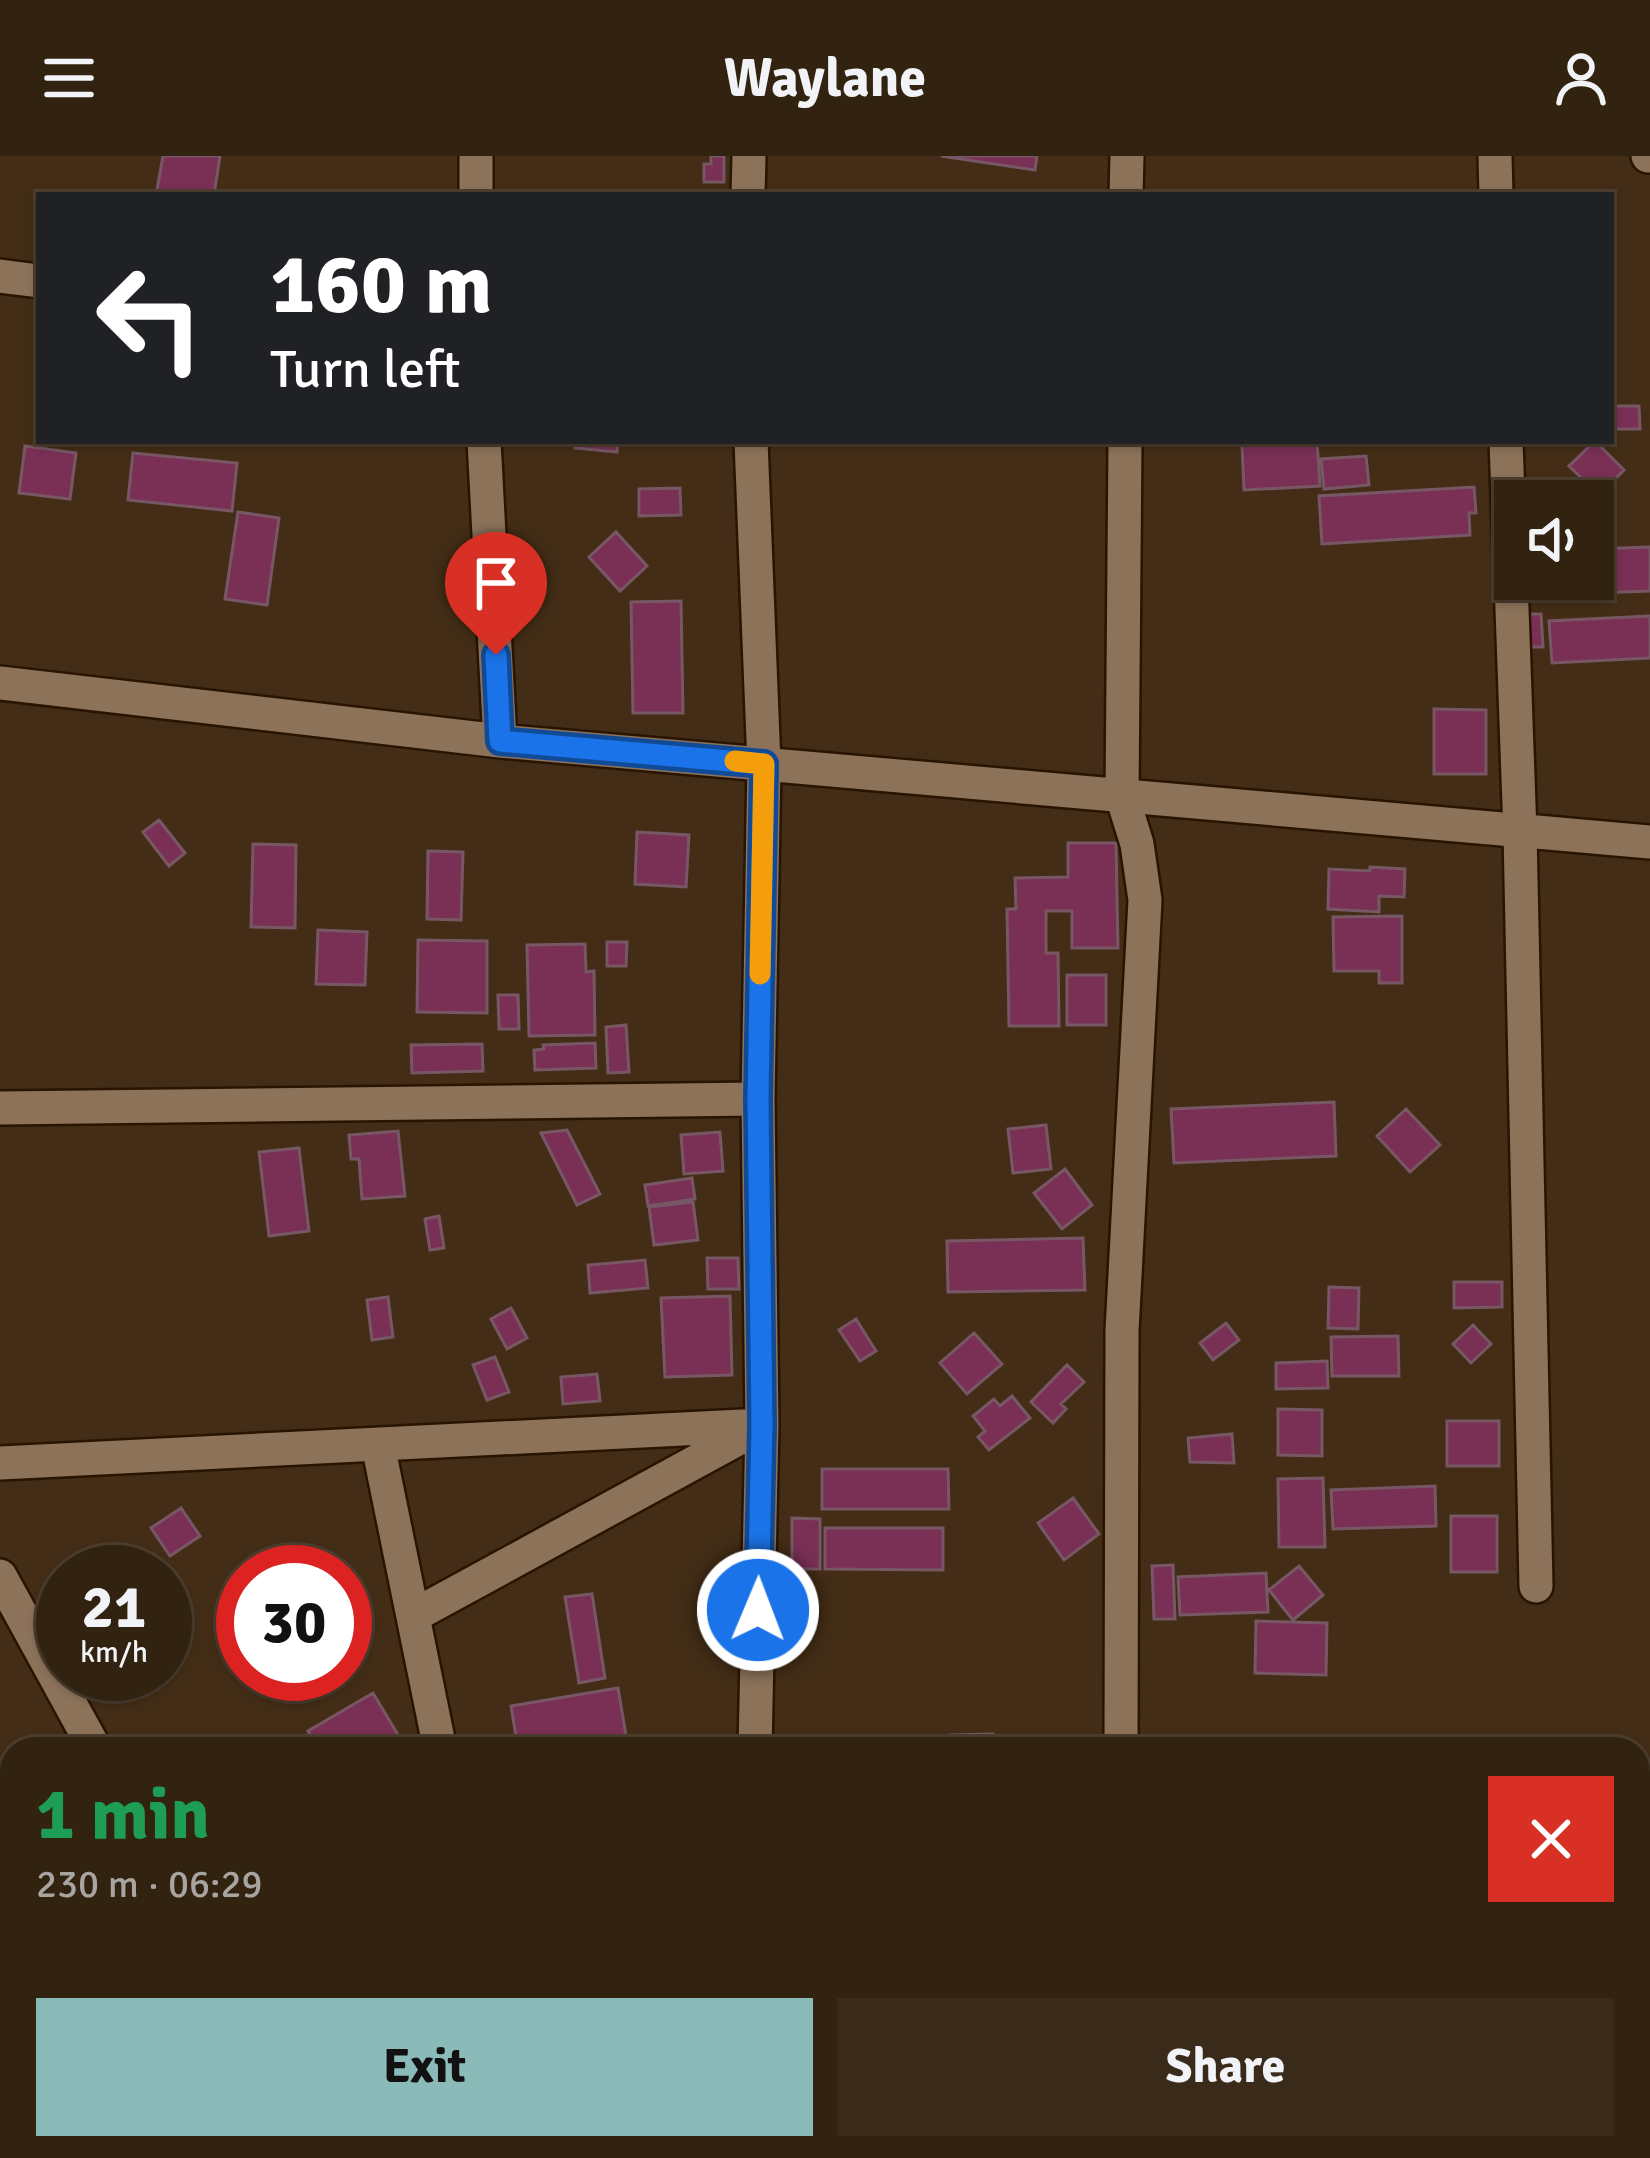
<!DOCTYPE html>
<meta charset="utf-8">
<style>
body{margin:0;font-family:Signika,sans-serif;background:#3a2a19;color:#f1f3f6;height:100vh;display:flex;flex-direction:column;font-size:45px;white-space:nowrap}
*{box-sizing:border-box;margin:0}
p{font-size:39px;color:#a8a49f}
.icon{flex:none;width:66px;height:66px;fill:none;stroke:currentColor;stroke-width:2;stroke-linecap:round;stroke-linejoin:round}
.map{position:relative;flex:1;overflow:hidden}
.details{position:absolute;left:0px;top:1581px;width:1650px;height:423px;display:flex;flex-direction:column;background:#322210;border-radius:36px 36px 0 0;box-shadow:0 3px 9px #0004,0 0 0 3px #4d3f30}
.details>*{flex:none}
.top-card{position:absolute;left:36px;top:36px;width:1578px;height:252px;border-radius:0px;box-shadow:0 3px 9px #0004,0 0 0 3px #4d3f30;background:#202124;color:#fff;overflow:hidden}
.tools{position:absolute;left:1494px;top:324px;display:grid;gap:24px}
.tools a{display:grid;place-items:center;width:120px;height:120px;border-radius:0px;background:#322210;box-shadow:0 3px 9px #0004,0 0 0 3px #4d3f30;font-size:60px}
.speed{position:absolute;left:36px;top:1389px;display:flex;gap:24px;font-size:60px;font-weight:700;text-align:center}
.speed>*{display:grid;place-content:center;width:156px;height:156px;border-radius:50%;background:#322210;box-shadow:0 3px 9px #0004,0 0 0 3px #4d3f30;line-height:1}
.speed small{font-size:30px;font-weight:400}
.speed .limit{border:18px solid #d22;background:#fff;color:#111}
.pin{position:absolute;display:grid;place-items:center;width:102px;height:102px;color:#fff;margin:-123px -51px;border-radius:50% 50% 50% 0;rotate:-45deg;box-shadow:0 0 12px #0007}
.pin .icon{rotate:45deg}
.me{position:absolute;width:132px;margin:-66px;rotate:1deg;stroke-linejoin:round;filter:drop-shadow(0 0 9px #0008)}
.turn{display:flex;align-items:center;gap:42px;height:252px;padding:0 36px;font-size:54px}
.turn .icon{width:156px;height:156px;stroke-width:2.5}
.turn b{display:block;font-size:84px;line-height:102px}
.round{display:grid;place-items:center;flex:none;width:126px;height:126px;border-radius:0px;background:#3a2a19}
.head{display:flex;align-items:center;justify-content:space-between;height:204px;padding:0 36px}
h1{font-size:72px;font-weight:800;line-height:90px;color:#1e9e55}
.action{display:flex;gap:24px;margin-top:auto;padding:24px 36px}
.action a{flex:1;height:138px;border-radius:0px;background:#8bbbb9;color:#111;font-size:48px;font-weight:800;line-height:138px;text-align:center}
.action a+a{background:#3a2a19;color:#f1f3f6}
header{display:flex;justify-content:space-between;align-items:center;height:156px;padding:0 36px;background:#322210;font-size:54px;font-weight:800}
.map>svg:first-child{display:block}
.building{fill:#7a2f55;stroke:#785765;stroke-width:3}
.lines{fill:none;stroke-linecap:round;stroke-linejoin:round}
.minor-casing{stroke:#291400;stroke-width:38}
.minor{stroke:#8c7259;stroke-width:33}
.route-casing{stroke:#114b97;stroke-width:30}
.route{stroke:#1a73e8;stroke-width:21}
.slow{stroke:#f59e0b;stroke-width:21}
</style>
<header><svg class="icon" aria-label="menu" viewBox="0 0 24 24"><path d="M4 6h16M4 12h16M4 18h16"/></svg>Waylane<svg class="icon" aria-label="person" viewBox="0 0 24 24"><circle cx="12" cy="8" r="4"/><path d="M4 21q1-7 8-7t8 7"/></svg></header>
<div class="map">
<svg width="1650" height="2002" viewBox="0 0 1650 2002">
<rect width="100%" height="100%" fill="#432d16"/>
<path class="building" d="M163,0H220L214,39H156Z
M711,0H724V26H704V8H711Z
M941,0H1037L1035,14Z
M1611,250H1639L1640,273H1611Z
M576,285H618L617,296L575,292Z
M1268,285H1317L1320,330L1244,334L1242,289Z
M1595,285L1624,314L1599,339L1569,310Z
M25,290L76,297L70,343L19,337Z
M133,297L237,307L232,355L128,344Z
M1366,300L1369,329L1324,333L1321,303Z
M1474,331L1476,357H1469L1470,379L1322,388L1319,340Z
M680,332L681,359L639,360V333Z
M238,356L279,362L267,449L225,443Z
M616,376L647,410L620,435L589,401Z
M1650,391V435L1545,439V423H1593V393Z
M681,445L683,557H633L631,446Z
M1523,458H1541L1543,491H1525Z
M1650,460V502L1552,507L1549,465Z
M1434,553L1486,554V618H1434Z
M159,664L185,697L169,710L143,676Z
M637,676L689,679L686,731L635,728Z
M1068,687H1116L1118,792H1072V755H1046V797H1058L1059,870H1009L1007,753H1016L1015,722L1068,721Z
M253,688L296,689L295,772L251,771Z
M428,695L463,696L461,764L427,763Z
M1370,711L1405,713L1404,741L1379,740V756L1328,753L1329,713L1370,715Z
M1402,760V827H1379V815H1334L1333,761Z
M318,774L367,776L365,829L316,828Z
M418,784L487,785V857L417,856Z
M607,786H627L626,810H607Z
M585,788L586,816L594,815L595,879L529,880L527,789Z
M1067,819H1106V869H1067Z
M498,839H518L519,873H499Z
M626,869L629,916L608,917L606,871Z
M595,887L596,912L535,914L534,894L544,893L543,889Z
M482,888L483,915L412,917L411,889Z
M1334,946L1336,1000L1174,1007L1171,953Z
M1406,953L1440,989L1410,1016L1377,980Z
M1046,969L1051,1013L1013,1017L1008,973Z
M567,974L600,1038L577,1049L541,977Z
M398,975L405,1040L362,1043L359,1003H351L349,979Z
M720,976L723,1015L684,1018L681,979Z
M299,992L309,1075L269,1080L259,996Z
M1065,1013L1092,1049L1062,1073L1034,1037Z
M692,1022L695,1043L648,1050L645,1029Z
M693,1046L698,1084L654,1089L649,1051Z
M439,1060L444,1092L430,1094L425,1063Z
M1083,1082L1085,1134L948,1136L947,1085Z
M707,1102H738L739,1133H708Z
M645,1104L648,1132L590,1137L588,1109Z
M1454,1126H1502V1151L1454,1152Z
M1329,1131L1359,1132L1358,1173L1328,1172Z
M730,1140L732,1219L665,1221L661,1142Z
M388,1141L393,1181L372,1184L367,1144Z
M511,1152L527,1182L507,1193L491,1163Z
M856,1163L876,1195L860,1205L839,1174Z
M1226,1167L1239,1184L1213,1204L1200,1187Z
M1473,1169L1491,1188L1471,1207L1453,1188Z
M974,1177L1002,1208L967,1238L940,1207Z
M1398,1180L1399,1220H1332L1331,1181Z
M495,1201L509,1236L487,1244L473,1209Z
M1327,1205L1328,1232L1276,1233V1207Z
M1067,1209L1084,1226L1061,1248L1066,1253L1053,1267L1031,1246Z
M597,1218L600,1245L563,1248L561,1221Z
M1012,1240L1030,1262L989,1294L978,1281L985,1275L973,1260L994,1243L1000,1250Z
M1278,1253L1322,1254V1300L1278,1299Z
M1447,1265H1499V1310H1447Z
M1232,1278L1234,1307L1190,1306L1188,1282Z
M822,1313H948L949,1353H822Z
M1323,1322L1325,1391H1279L1278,1323Z
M1435,1330L1436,1370L1333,1373L1331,1334Z
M1073,1342L1099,1378L1064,1404L1038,1367Z
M181,1352L200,1380L170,1400L151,1372Z
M1451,1360H1497V1416H1451Z
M792,1362L820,1363V1413H792Z
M825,1372H943V1414L825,1413Z
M1173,1409L1175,1463H1154L1152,1410Z
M1299,1410L1323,1439L1293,1464L1269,1434Z
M1266,1417L1268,1456L1180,1459L1178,1421Z
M592,1438L605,1522L579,1527L565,1441Z
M1256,1465L1327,1467L1326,1519L1255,1517Z
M618,1532L627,1585L584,1593H518L511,1550Z
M373,1537L403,1587L394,1593H319L308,1575Z
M993,1578V1593H951V1579Z
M176,1992H231L235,2002H154Z"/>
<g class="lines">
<g class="minor-casing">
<path id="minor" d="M476,0V39
M1495,0L1496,39
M1648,0H1650
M748,39L749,0
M1126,39L1127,0
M0,120L39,125
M484,285L500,585
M751,285L764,608L758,943L762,1269L755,1593
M1506,285L1520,677L1536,1430
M0,527L500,585L1650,686
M0,952L758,943
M378,1289L440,1593
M0,1307L762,1269
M0,1420L95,1593
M413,1460L754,1274
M1121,1593L1122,1175L1145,744L1137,688L1122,640L1125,285
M0,1829L12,1822
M319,1992L324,2002
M746,2002V1992"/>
</g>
<use href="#minor" class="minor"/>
</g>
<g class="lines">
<g class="route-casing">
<path id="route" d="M496,499L500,585L764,608L758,943L762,1269L758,1454"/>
</g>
<use href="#route" class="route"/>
<path class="slow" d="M735,605L764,608L760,818"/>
</g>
</svg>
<div class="tools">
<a><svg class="icon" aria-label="sound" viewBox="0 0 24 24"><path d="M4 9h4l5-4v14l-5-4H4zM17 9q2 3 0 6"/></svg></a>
</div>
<div class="speed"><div>21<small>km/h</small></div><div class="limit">30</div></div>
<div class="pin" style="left:496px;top:499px;background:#d93025"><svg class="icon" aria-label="arrive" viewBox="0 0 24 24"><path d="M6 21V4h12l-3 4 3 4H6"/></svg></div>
<svg class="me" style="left:758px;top:1454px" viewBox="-20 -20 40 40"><circle r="17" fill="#1a73e8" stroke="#fff" stroke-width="3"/><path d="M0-11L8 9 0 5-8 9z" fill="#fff"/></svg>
<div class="top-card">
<div class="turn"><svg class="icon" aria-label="left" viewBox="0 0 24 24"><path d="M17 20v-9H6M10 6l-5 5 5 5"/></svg><div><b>160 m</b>Turn left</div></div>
</div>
<section class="details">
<div class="head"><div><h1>1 min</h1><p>230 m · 06:29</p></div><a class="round" style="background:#d93025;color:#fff"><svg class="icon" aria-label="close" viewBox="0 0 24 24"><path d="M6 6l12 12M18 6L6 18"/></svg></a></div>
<div class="action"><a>Exit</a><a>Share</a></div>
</section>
</div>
